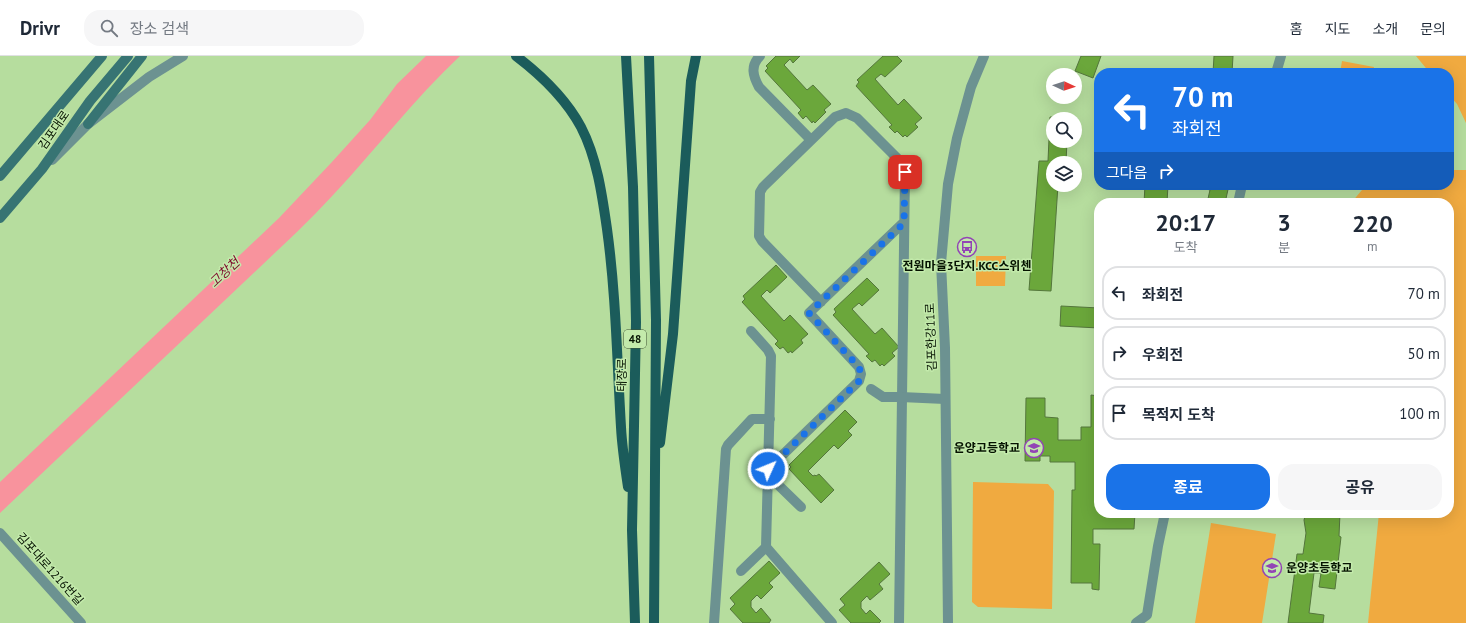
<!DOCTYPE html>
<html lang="ko">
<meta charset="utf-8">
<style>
body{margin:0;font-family:"PT Sans","Noto Sans KR",sans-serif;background:#f6f6f7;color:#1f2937;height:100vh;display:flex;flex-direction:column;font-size:15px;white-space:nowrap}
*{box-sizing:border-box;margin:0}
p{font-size:13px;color:#747a83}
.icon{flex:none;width:22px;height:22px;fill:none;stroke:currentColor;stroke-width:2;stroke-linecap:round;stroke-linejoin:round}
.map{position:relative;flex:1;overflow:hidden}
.details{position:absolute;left:1094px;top:142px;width:360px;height:320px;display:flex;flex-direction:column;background:#fff;border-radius:16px;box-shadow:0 4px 16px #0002}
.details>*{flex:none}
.guide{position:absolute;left:1094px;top:12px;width:360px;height:122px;border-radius:16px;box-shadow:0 4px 16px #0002;background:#1a73e8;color:#fff;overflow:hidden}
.needle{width:26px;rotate:93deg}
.buttons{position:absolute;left:1046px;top:12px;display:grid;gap:8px}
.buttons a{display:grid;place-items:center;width:36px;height:36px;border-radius:50%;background:#fff;box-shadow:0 4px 16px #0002;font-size:20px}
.pin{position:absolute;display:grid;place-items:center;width:34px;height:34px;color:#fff;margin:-17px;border-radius:8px;box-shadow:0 2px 6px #0006}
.me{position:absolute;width:44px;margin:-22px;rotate:46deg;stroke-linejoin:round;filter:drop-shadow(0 0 3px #0008)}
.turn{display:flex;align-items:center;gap:14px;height:84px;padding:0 12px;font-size:18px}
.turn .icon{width:52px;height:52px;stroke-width:2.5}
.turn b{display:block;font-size:28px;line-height:34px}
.then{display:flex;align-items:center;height:38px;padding:0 12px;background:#0003;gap:8px;font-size:15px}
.eta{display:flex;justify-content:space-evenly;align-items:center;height:68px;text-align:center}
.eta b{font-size:24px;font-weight:700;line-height:28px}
.button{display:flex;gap:8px;margin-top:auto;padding:8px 12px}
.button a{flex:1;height:46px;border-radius:16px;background:#1a73e8;color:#fff;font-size:16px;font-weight:700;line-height:46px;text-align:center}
.button a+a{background:#f6f6f7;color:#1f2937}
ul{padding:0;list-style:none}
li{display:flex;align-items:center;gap:12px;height:54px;margin:0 8px 6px;padding:0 4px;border:2px solid #e0e1e3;border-radius:16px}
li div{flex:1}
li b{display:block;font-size:15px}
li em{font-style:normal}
header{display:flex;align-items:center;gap:24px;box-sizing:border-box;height:56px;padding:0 20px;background:#fff;border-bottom:1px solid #e0e1e3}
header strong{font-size:19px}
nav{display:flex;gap:22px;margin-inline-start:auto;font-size:14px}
.search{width:280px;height:36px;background:#f6f6f7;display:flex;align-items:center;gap:10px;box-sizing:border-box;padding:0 14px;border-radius:16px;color:#747a83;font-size:15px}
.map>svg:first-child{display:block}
.green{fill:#f0aa40}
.water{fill:#f8939d}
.building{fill:#6ba73b;stroke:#54763c}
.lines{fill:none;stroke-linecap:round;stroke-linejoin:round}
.pedestrian{stroke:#6c9291;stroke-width:10}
.minor{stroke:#6c9291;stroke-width:10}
.tertiary{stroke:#6c9291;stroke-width:10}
.secondary{stroke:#377473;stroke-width:10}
.primary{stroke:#1b5c5b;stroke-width:10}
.route{stroke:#1a73e8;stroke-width:7;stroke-dasharray:0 12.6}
.labels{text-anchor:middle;stroke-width:3;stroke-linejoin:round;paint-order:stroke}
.shield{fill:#c3eaab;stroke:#3e5333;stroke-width:1}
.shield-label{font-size:11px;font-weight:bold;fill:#051200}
.street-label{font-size:12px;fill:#051200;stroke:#c3eaab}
.poi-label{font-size:12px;font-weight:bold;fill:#051200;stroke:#c3eaab}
.water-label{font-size:13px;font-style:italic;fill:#7e082b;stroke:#c3eaab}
</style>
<header>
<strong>Drivr</strong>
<div class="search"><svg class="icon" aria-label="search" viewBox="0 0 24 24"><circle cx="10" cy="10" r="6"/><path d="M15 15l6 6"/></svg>장소 검색</div>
<nav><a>홈</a><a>지도</a><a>소개</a><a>문의</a></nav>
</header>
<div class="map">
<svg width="1466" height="567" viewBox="0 0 1466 567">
<rect width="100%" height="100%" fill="#b6dd9e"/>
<path class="green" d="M1416,0H1466V67L1457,48L1449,39V17H1430Z
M1342,5L1374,11L1373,17H1340Z
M1449,114H1466V567H1368L1379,457H1449V147H1351L1362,134L1378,129H1449Z
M976,200H1006L1005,230H976Z
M973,426L1048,428L1054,435L1052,553L978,551L972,546Z
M1211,467L1276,478L1262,567H1195Z"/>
<path class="water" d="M426,0H460C414,43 377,92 334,138C322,151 310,163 298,175L0,457V426L279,162L331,107L370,64L397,28Z"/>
<path class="building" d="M776,0H800L793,7L790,3L784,9L807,34L813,29L831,48L824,54L826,56L815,67L813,65L812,67L806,60L803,63L798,57L801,54L765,15L768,12L766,10Z
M883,0H897L902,5L885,21L881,18L875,23L898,49L904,43L922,62L915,68L918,71L907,81L905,79L903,81L897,75L895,77L889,71L892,69L856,30L859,26L857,24Z
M1081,0H1101L1093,22L1075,15Z
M1214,0H1233L1232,17H1213Z
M1050,61L1069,62L1053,63V85H1067L1066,107H1053V129H1058L1051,235L1029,234L1039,105H1048Z
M1145,129H1168L1167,147H1144Z
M1204,129H1229L1225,147H1207L1210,134L1203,132Z
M776,209L787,221L770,237L767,234L761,240L784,265L790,259L808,278L801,284L803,287L792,297L791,295L788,297L783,291L780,293L775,288L778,285L742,246L745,243L743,240Z
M867,222L879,234L862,250L859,247L852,253L875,278L882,272L899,291L892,297L895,300L884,310L882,308L880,310L875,304L872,306L866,300L869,298L833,259L836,256L834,253Z
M1061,250L1099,252V272L1060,270Z
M1091,339L1099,340V457H1135L1134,473H1093V488H1100L1099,534L1092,533V527H1071L1072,434H1075V406H1050V400H1040V405H1025L1026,342H1045V361L1058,362V384H1081V371H1091Z
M845,354L857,366L848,375L852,379L838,393L834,389L808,415L813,420L815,419L816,420L819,418L834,434L821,447L789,413L791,411L789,409Z
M1306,457H1340L1339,480L1341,481L1335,533L1319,531L1321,517H1314L1309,557L1324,559L1323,567H1288L1297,498H1303L1306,477L1304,464Z
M769,505L780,517L769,527L773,531L761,543L757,539L751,545V551L756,557L761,552L771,564L769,567H743L730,553L735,548L730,542Z
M879,506L890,518L879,528L883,533L870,544L867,540L861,546V552L866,558L870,554L881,565L879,567H851L839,554L845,549L840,543Z"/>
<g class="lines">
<path class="pedestrian" d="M760,0C750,10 753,20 759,31L811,84
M821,246L762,185L759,180L760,136L763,131L835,61L846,57L857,62L901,106L905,116L899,567
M768,413L859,325L861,318L859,311L809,257L903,167
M768,419L801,451
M766,491L832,567
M741,515L766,491L771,300L768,294L751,275
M714,567L726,393L728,389L752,363H770"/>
<path class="minor" d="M1276,17L1281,0
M1238,147L1242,129
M871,333L883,341H901L945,343
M1136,567L1147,559L1158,490L1165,457"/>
<path class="tertiary" d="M52,104L88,68L149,21L183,0
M0,477L81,567
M948,567L945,292L941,207L948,128L957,82L971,31L984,0"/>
<path class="secondary" d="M88,68L142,0
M0,120L102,0
M0,162L42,113L90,45L128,0"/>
<path class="primary" d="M516,0C541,19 566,43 581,71C597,102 602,138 607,173C616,238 617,305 621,371C622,391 625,411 628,431
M626,0L633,131L636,266L632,474L635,567
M649,0L656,264L654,567
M660,387L673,278L691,25L696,0"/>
</g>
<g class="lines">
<path class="route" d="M768,413L859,325L861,318L859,311L809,257L904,167L905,116"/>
</g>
<defs>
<g id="bus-ring" transform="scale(1)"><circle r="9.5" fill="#c3eaab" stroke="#9244b5" stroke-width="1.5"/><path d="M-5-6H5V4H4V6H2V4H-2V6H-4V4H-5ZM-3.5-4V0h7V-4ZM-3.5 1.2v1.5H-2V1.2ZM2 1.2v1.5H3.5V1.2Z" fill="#9244b5"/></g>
<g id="school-ring" transform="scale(1)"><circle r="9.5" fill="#c3eaab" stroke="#9244b5" stroke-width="1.5"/><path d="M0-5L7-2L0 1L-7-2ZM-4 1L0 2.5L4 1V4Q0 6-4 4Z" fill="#9244b5"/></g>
</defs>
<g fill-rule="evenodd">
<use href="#bus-ring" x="967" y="191"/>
<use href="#school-ring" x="1034" y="392"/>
<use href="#school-ring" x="1272" y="512"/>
</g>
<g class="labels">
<rect class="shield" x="624" y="274" width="22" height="18" rx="3"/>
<g class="shield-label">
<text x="635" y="287">48</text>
</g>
<g class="street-label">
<text transform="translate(54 74) rotate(-55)" y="4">김포대로</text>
<text transform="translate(931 281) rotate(-92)" y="4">김포한강11로</text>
<text transform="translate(622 319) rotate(-89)" y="4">태장로</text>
<text transform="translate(50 513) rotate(48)" y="4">김포대로1216번길</text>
</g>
<g class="poi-label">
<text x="967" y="214">전원마을3단지.KCC스위첸</text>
<text x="1020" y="396" text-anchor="end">운양고등학교</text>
<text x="1286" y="516" text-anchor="start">운양초등학교</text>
</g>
<g class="water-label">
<text transform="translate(224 216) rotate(-43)" y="5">고창천</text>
</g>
</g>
</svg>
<div class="buttons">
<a><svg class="needle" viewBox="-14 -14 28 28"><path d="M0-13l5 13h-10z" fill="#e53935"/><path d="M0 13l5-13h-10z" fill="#747a83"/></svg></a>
<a><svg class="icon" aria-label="search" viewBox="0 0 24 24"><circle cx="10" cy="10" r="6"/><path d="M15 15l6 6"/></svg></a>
<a><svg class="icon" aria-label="layers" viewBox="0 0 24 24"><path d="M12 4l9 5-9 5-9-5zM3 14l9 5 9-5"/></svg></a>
</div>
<div class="pin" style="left:905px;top:116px;background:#d93025"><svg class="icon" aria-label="arrive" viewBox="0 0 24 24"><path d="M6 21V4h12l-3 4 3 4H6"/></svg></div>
<svg class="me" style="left:768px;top:413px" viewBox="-20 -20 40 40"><circle r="17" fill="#1a73e8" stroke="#fff" stroke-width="3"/><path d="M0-11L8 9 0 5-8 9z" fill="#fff"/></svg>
<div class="guide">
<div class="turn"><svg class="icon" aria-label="left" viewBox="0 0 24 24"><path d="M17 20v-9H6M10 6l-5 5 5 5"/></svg><div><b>70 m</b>좌회전</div></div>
<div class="then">그다음<svg class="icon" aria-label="right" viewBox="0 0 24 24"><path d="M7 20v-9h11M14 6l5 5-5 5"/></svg></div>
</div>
<section class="details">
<div class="eta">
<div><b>20:17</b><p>도착</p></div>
<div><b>3</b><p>분</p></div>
<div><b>220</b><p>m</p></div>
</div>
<ul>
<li><svg class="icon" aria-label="left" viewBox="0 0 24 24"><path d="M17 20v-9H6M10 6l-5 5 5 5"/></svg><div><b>좌회전</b></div><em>70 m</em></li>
<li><svg class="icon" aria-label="right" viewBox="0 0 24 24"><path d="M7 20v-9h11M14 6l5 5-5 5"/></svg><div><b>우회전</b></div><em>50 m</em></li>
<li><svg class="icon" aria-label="arrive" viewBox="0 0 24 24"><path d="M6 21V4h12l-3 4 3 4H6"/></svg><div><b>목적지 도착</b></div><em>100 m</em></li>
</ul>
<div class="button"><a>종료</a><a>공유</a></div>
</section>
</div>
